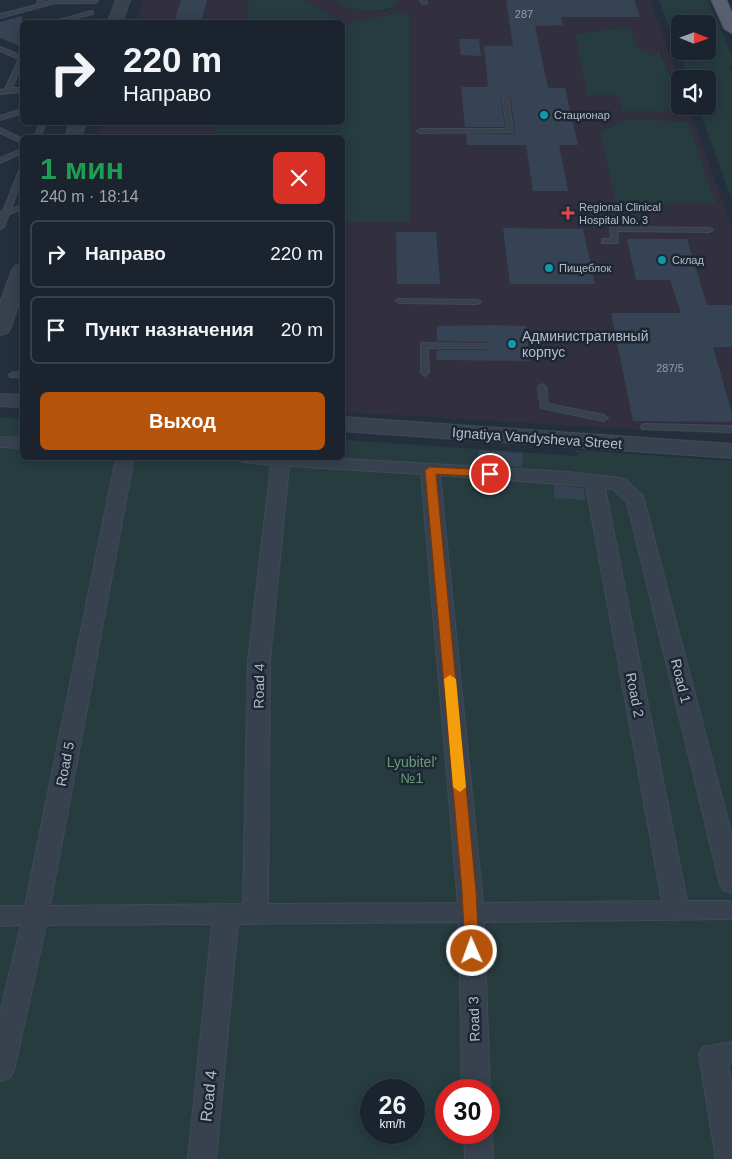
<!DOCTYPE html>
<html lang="ru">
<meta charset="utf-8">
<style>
body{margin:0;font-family:Arial,sans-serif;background:#242b36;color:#f1f3f6;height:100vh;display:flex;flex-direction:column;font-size:19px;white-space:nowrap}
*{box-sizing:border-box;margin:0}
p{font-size:16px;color:#a0a4aa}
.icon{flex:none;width:28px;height:28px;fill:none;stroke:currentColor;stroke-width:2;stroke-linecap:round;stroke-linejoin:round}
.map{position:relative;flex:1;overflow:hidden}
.details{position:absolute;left:20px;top:135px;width:325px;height:325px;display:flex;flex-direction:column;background:#1b232e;border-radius:8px;box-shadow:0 2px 12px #0003,0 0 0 1px #39404a}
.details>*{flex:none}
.guide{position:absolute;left:20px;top:20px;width:325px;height:105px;border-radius:8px;box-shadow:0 2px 12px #0003,0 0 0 1px #39404a;background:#1b232e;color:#f1f3f6;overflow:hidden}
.needle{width:32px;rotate:91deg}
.controls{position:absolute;left:671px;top:15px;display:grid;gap:10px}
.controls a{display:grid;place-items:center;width:45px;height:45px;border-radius:8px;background:#1b232e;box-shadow:0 2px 12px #0003,0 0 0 1px #39404a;font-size:25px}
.speed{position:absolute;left:360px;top:1079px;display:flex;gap:10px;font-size:25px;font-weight:700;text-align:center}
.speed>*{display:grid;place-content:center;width:65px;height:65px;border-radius:50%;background:#1b232e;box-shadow:0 2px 12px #0003,0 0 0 1px #39404a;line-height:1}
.speed small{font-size:12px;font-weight:400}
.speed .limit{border:8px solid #d22;background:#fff;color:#111}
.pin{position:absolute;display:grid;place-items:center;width:42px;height:42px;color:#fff;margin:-21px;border:2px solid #fff;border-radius:50%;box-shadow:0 1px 5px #0007}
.me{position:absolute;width:55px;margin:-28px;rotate:358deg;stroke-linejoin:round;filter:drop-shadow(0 0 4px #0008)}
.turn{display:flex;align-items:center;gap:18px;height:105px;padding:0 20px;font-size:22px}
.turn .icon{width:65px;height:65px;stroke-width:2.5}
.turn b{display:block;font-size:35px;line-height:42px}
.round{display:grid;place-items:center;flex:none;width:52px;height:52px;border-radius:8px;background:#242b36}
.overview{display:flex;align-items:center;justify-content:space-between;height:85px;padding:0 20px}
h1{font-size:30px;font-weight:700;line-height:38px;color:#1e9e55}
.action{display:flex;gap:10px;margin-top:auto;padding:10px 20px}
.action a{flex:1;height:58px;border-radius:8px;background:#b45309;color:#fff;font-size:20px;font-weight:700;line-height:58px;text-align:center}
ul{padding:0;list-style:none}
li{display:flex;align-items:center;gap:15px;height:68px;margin:0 10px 8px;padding:0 10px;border:2px solid #39404a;border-radius:8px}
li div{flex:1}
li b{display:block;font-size:19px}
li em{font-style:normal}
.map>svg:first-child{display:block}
.medical{fill:#32303f}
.green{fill:#263c3f;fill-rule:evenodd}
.building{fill:#364354}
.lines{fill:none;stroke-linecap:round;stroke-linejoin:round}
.service-casing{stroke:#414a57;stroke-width:2}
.minor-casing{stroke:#414a57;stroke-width:2}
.tertiary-casing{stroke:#414a57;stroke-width:2}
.primary-casing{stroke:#414a57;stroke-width:1}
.service{fill:#38414e;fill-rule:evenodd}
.minor{fill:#38414e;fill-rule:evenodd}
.tertiary{fill:#38414e;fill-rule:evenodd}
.primary{fill:#56606e;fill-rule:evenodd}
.route{fill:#b45309;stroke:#753606}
.slow{fill:#f59e0b}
.culture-dot{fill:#0f9aa8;stroke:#1d2633;stroke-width:2}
.health-dot{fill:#e0444e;stroke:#1d2633;stroke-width:2}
.labels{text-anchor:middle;stroke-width:5;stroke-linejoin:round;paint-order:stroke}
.number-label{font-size:11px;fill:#929caa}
.far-poi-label{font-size:11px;fill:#b4bcc9;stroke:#1d2633;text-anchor:start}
.poi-label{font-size:14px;fill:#b4bcc9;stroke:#1d2633;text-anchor:start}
.street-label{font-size:14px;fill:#b4bcc9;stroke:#1d2633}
.park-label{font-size:14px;fill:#6b9a76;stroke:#1d2633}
.near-street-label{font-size:16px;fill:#b4bcc9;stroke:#1d2633}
</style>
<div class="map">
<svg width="732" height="1159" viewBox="0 0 732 1159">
<rect width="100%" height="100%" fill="#242f3e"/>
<path class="medical" d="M144,0H249L245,22H136Z
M303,0H337L339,5L352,9L369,11H385L397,6V0H650L680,84V99L660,51L655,56L637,48L630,27L575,34L588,95H618L623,111H684L683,106H688L732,227V435L343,412V222L410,221L409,16L399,12L343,25L342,22H319L336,18Z
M100,123V122L216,123L213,137H95Z"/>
<path class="green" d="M249,0H303L337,18L319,22H245Z
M337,0H397V6C378,13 359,12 339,5Z
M659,0H708L732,55V65L729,66L732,72V200L698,106H708V81L718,80L716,76H687ZM680,24H708V51H680Z
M399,12L409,15L410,222H343L342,138L213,137L216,123L342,122L343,25Z
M630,27L637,48L655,56L659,50L680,99V106H683L684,111H622L618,95H587L575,34Z
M627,119L688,122L716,204L616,203L600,132Z
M0,417L22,419V458H342L343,440L578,456L576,450L732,461V1159H0ZM371,1090H414V1132H371ZM446,1090H489V1132H446Z"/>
<path class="building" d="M181,0H207L201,22H174Z
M506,0H634L640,17H561L563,25L535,26L548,88H565L578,145H559L568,191H533L526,145H467L466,134H513L515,132L511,99L507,95L501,99L505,127H465L461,87H488L484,46H513Z
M22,16V47L0,38V22Z
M459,39H479L481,56L461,55Z
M503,228L583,229L595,284H510Z
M396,232H436L440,284H397Z
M627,239H687L707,305H732V347H713L732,413V422L633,421L611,313H681L670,280H636Z
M494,325L526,326L530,361L436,360L437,350H485L491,347L485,342L437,341V326Z
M479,450L523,453L522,467L478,465Z
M554,485L584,488L585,500L554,498Z"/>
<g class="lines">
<g class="service-casing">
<path id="service" d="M38,0H44L43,3L52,0L98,1L95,3H55L0,18V14L37,5Z
M420,0H426L427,3L422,4Z
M91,11L93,12V14L60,22H52Z
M0,47L22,56V64L12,88H22V92L0,94V90L5,89L19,59L0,51Z
M506,97L509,99L513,132L420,133L417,131L420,129H507L503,99Z
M22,109V113L0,120V116Z
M40,122H46L40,138H34Z
M0,128L22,139V143L0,133Z
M22,149V153L0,163V158Z
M22,169V179L11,209L22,205V209L9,214L4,227L0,229V212L3,211L19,171Z
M610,227L709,228L713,230L709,232L617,231L618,243H602V239H611Z
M397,299L477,300L481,302L477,304L400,303L396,301Z
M421,343L485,344L489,346L485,348H428L429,373L425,376L421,373Z
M13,372L22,373V377H10L9,375Z
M542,384L546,387L548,404L604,415L608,418L604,421L541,408L538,387Z
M645,424L732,426V432L642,429L641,427L642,425Z"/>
</g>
<g class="minor-casing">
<path id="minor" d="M0,437L22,438V448L0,447Z
M116,458H134L50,906L243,904L248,660L271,465L242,462L239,458H328L569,472L619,478L626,480L643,496L732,836V893L723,890L720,884L627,502L613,489L605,488L687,901H732V919L484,922L490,1090L489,1092V1090H462L459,922L238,924L216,1159H188L212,924L46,925L14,1070L10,1078L0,1081V1013L21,925L0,926V906H25ZM289,466L421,474L458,903L268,904L270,660ZM440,475L586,486L662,901L483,903Z
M732,1042V1064L728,1065L732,1086V1159H716L699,1055L703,1047Z
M489,1125L492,1132L493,1159H465L464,1132H489Z"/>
</g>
<g class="tertiary-casing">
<path id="tertiary" d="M116,0H130L122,22H108Z
M70,122H86L81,138H65Z
M22,264V295L10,329L7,333L0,335V303L12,270L15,266Z
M0,394L22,395V407L0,406Z
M342,417L732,444V458L342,431Z"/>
</g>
<g class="primary-casing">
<path id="primary" d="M711,0H727L732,12V34L724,29Z"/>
</g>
<use href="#service" class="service"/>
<use href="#minor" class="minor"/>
<use href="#tertiary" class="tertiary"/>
<use href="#primary" class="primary"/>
</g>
<path class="route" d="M430,467L490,470L495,474L490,477L436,474L476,891L479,951L477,955H467L465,951L462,891L425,470Z"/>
<path class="slow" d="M450,675L456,679L466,787L460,792L453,787L444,679Z"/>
<g class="culture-dot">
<circle cx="544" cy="115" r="5"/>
<circle cx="662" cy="260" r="5"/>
<circle cx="549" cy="268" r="5"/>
<circle cx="512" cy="344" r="5"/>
</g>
<path class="health-dot" d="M565.5 205.5h5v5h5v5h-5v5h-5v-5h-5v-5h5z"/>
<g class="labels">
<g class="number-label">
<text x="524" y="18">287</text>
<text x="670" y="372">287/5</text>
</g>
<g class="far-poi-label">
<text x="554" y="119">Стационар</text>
<text x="579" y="211">Regional Clinical<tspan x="579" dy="13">Hospital No. 3</tspan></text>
<text x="672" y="264">Склад</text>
<text x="559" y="272">Пищеблок</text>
</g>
<g class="poi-label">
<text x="522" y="341">Административный<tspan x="522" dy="16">корпус</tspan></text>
</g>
<g class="street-label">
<text transform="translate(537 438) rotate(4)" y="5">Ignatiya Vandysheva Street</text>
<text transform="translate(681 681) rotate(76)" y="5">Road 1</text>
<text transform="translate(259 686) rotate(-89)" y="5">Road 4</text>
<text transform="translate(635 695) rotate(79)" y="5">Road 2</text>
<text transform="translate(65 764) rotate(-79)" y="5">Road 5</text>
<text transform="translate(474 1019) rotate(-92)" y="5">Road 3</text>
</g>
<g class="park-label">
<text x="412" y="767">Lyubitel'<tspan x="412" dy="16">№1</tspan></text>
</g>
<g class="near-street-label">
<text transform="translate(208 1096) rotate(-84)" y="6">Road 4</text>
</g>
</g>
</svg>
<div class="controls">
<a><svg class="needle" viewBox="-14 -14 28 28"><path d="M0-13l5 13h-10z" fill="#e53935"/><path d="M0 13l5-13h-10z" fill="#a0a4aa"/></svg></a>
<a><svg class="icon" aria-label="sound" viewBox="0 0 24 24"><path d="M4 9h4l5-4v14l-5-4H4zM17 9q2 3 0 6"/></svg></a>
</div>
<div class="speed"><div>26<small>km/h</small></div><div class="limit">30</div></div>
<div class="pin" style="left:490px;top:474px;background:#d93025"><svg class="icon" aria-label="arrive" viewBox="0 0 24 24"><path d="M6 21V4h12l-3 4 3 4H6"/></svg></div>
<svg class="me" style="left:472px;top:951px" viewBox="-20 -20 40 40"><circle r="17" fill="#b45309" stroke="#fff" stroke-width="3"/><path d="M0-11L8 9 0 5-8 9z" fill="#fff"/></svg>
<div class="guide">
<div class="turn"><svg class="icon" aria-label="right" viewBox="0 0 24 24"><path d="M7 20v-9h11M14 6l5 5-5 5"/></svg><div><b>220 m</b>Направо</div></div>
</div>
<section class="details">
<div class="overview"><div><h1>1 мин</h1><p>240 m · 18:14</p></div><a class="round" style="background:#d93025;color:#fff"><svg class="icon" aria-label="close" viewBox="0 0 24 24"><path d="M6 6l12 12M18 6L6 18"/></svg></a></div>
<ul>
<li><svg class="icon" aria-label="right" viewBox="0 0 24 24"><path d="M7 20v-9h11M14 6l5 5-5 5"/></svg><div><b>Направо</b></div><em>220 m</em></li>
<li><svg class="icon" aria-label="arrive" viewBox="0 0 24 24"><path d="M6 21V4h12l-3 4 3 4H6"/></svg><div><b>Пункт назначения</b></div><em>20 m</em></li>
</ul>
<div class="action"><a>Выход</a></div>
</section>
</div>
